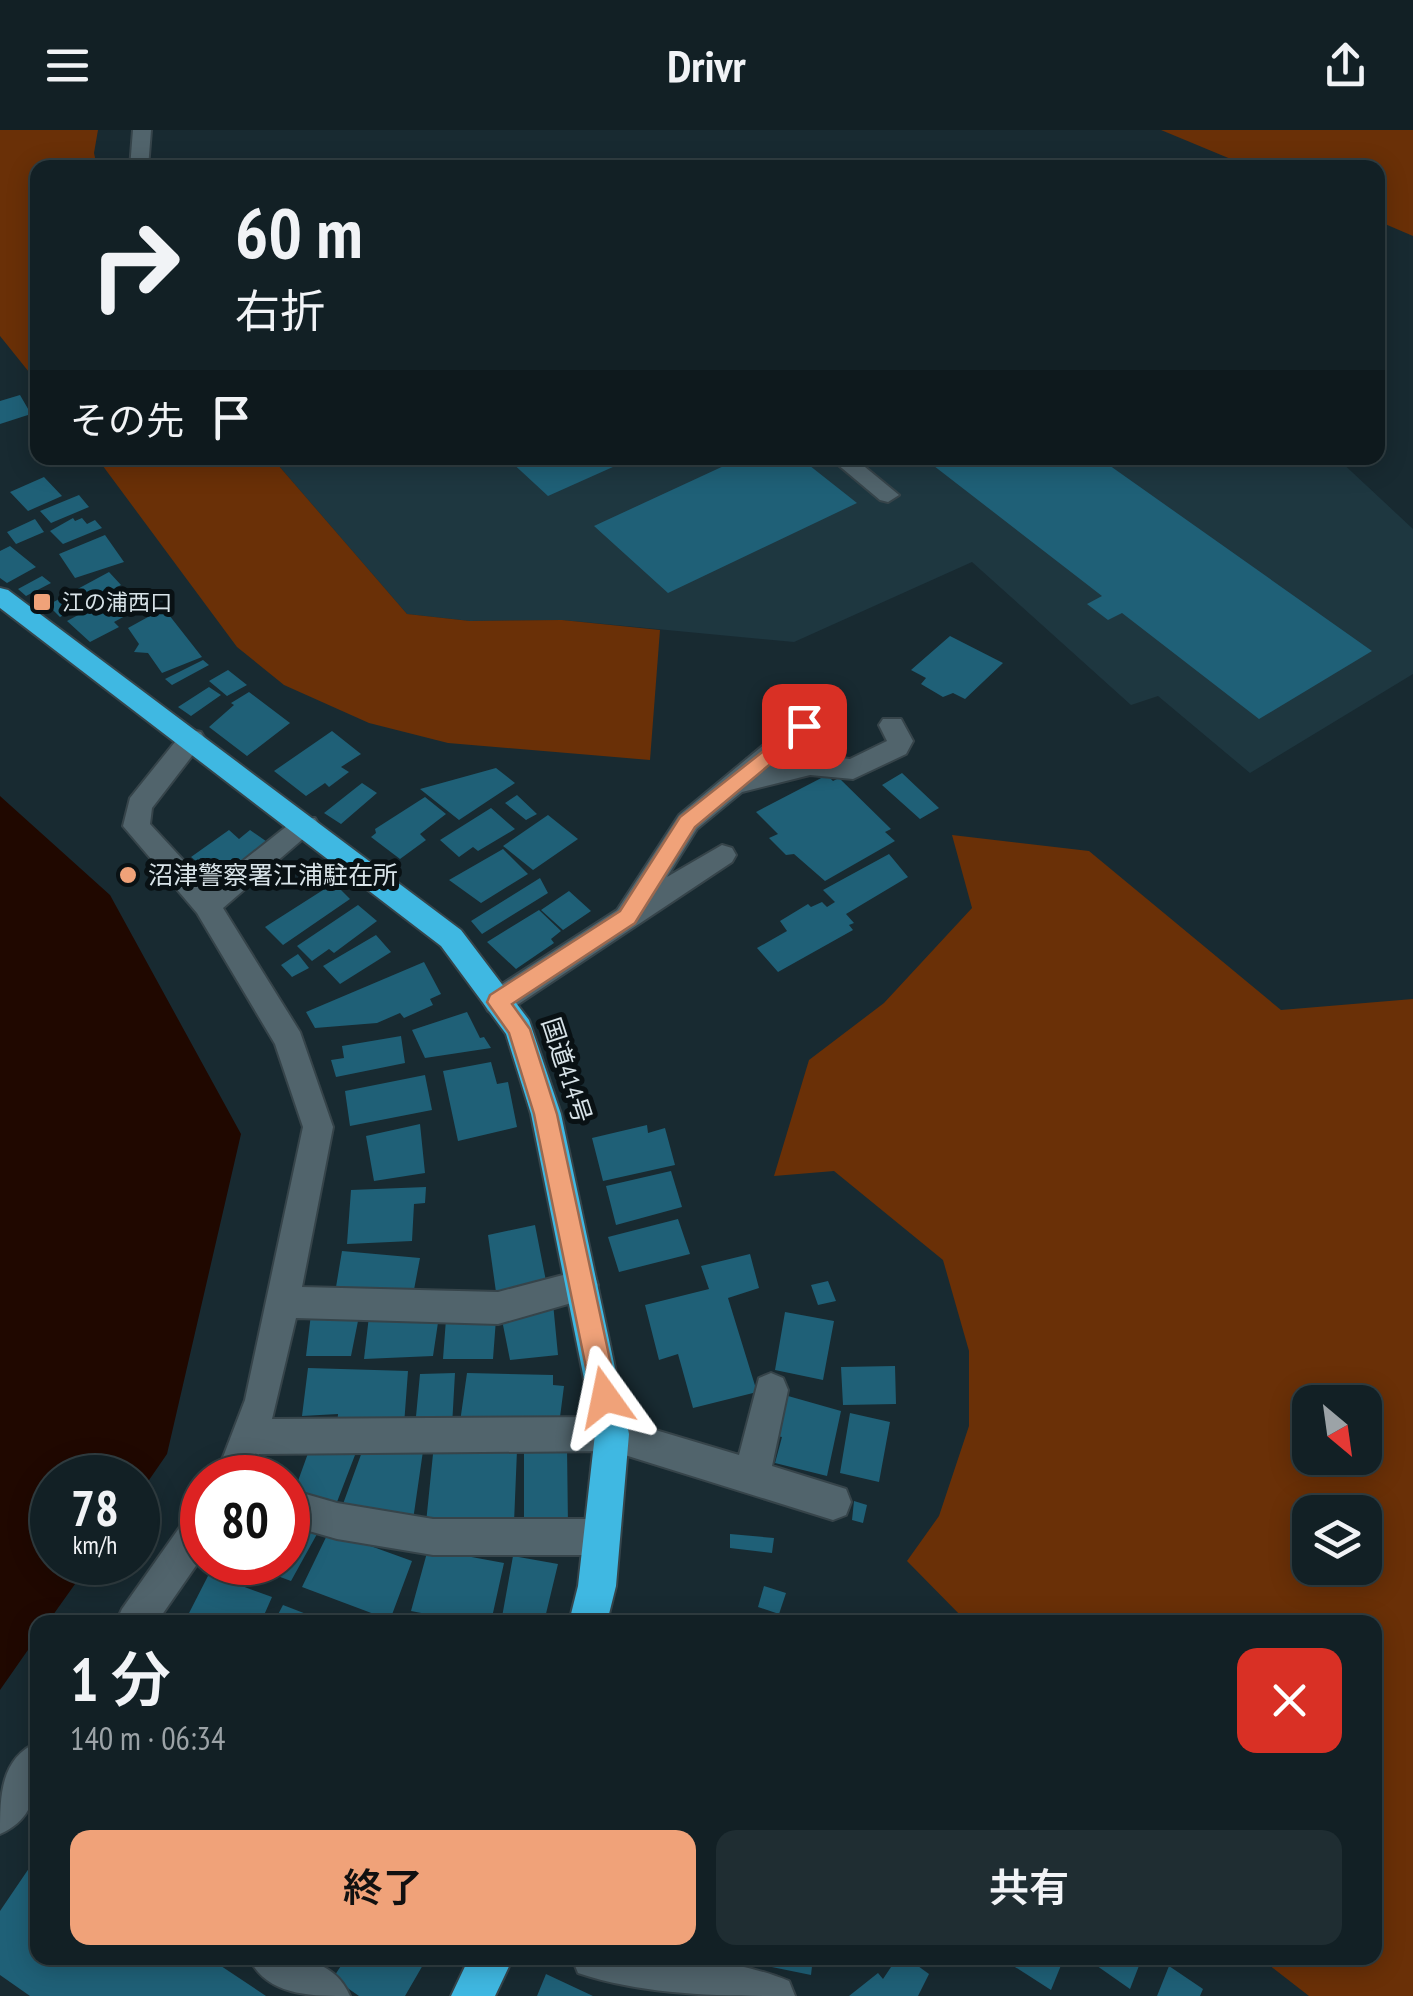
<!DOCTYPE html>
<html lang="ja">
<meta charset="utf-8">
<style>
body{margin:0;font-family:"PT Sans Narrow","Noto Sans JP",sans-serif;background:#1f2d32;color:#f1f3f6;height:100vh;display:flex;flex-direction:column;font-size:38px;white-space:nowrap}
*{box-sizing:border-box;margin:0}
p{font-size:32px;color:#9ca3a7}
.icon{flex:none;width:55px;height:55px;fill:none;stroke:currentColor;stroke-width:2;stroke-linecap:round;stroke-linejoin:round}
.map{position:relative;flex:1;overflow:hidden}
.details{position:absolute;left:30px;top:1485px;width:1352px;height:350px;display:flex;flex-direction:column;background:#122025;border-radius:20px;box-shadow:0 5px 25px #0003,0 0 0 2px #313e42}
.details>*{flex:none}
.top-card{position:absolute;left:30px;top:30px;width:1355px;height:305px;border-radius:20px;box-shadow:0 5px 25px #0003,0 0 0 2px #313e42;background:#122025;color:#f1f3f6;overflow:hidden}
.needle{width:65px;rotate:151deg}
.fabs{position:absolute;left:1292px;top:1255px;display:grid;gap:20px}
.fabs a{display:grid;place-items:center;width:90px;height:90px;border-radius:20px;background:#122025;box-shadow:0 5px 25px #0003,0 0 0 2px #313e42;font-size:50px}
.speed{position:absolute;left:30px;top:1325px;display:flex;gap:20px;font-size:50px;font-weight:700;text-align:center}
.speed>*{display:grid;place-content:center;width:130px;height:130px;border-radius:50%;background:#122025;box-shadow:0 5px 25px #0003,0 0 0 2px #313e42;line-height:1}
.speed small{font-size:25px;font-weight:400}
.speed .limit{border:15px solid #d22;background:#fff;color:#111}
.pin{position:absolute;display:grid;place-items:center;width:85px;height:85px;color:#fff;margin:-42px;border-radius:20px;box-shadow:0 5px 15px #0006}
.me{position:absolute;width:110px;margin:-55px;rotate:348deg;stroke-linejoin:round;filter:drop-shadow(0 0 8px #0008)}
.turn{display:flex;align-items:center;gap:35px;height:210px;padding:0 40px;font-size:45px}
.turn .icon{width:130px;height:130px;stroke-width:2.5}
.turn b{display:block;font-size:70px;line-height:85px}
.then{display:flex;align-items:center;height:95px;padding:0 40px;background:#0003;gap:20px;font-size:38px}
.round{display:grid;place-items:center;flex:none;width:105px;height:105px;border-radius:20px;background:#1f2d32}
.head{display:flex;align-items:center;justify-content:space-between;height:170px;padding:0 40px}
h1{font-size:60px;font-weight:600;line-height:75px}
.cta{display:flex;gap:20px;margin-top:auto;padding:20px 40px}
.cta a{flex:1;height:115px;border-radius:20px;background:#f0a279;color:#111;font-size:40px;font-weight:600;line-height:115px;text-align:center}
.cta a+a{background:#1f2d32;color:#f1f3f6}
header{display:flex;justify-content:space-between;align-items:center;height:130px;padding:0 40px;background:#122025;font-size:45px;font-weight:600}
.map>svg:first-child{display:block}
.built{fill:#1e3740}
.green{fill:#6a3007;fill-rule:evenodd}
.water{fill:#200800}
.building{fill:#1f6077}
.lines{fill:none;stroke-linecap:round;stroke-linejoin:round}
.minor-casing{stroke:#36444a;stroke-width:4}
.highway-casing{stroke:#36444a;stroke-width:4}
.minor{fill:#51646c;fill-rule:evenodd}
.highway{fill:#3fb8e2;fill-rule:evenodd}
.route{fill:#f0a279;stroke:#9c694f;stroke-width:2.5}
.poi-dot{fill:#f0a279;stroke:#091114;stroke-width:4}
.labels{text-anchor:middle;stroke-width:10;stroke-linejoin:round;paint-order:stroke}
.far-poi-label{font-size:22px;fill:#d8e3e8;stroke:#091114;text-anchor:start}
.poi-label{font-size:25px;fill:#d8e3e8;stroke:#091114;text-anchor:start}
.street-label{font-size:25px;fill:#d8e3e8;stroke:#091114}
</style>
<header><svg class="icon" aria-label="menu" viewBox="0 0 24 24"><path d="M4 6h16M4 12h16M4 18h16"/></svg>Drivr<svg class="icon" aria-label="share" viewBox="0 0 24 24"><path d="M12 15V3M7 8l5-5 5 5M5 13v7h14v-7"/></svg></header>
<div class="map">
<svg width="1413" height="1866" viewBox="0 0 1413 1866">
<rect width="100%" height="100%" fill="#182a31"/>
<path class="built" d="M272,328H1337L1413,399V544L1250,643L1158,566L1131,575L972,432L794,512L562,490L470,491L407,484Z"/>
<path class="green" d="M0,0H98L94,23L97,37L38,38L37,252L0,206Z
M1161,0H1413V106L1378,91V38L1250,37Z
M97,328H272L407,484L470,491L562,490L660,500L650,630L448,613L369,593L284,555L237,517Z
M952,705L1089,721L1281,880L1413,869V1866H1309L1260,1828H1375V1492H967L907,1431L939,1386L969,1296V1221L943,1130L834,1041L774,1046L809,930L884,873L972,778ZM1310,1272H1365V1328H1310ZM1310,1382H1365V1438H1310Z"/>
<path class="water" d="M0,666L110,765L241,1004L167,1324L138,1366V1348H52V1432L90,1433L48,1492H38L37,1507L0,1560Z"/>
<path class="building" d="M20,265L31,284L0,294V271Z
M507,328H633L548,366Z
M741,328H800L857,373L668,463L594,396Z
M897,328H1099L1372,521L1259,589L1122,483L1108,490L1087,474L1102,466L925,329L908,337Z
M44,347L62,366L28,381L10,362Z
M79,365L89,377L51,393L40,381Z
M73,388L75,391L82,388L87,394L95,390L102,398L63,414L50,401Z
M35,389L44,402L16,414L7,402Z
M105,405L124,432L75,448L59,424Z
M10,416L36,437L7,453L0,448V421Z
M109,442L121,455L60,487L48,475Z
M42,446L51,453L26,466L18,459Z
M121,462L138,479L114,492L119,497L90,512L67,491Z
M168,476L174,482L169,485L202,527L162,543L148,523L134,522L139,514L128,498Z
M950,506L1003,533L965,569L953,563L943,567L921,554L926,548L911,540Z
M203,530L209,535L172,555L165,549Z
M228,540L247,555L227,566L209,551Z
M209,557L221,565L191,586L178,577Z
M249,562L290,593L247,626L209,597L234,575L231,573Z
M332,601L361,624L341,637L349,642L329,657L325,653L306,666L274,641Z
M496,638L515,653L459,690L420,659Z
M902,643L939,678L920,689L882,655Z
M827,645L833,651L839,648L891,699L885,702L895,711L825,751L794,724L786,725L769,708L778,704L756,682Z
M362,653L377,663L341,694L324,683Z
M517,665L537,684L526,690L505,673Z
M425,667L446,684L420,704L426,710L400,729L371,707L376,703L375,699Z
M491,678L515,699L478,721L473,717L459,727L440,710Z
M548,685L578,709L533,740L503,716Z
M229,700L239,709L250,700L273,716L222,752L191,727Z
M503,719L528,744L481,773L449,750Z
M889,724L908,747L846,784L854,793L849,795L853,800L778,842L757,818L787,801L780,791L808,774L811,777L822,772L827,777L835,772L823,760Z
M540,748L548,763L482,804L471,791Z
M334,753L350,769L283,815L265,797Z
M569,761L591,781L563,800L541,780Z
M358,775L377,791L334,823L329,819L312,831L297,816Z
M539,780L561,801L551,809L554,813L516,839L487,812Z
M376,805L391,822L340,854L323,836Z
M298,824L309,838L292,847L281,835Z
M424,832L441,864L430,869L433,875L404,888L400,883L377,893L315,898L306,882Z
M467,882L480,908L484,907L491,918L425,928L412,900Z
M401,906L405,933L336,947L331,930L344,928L342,916Z
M491,932L497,954L508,952L517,997L458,1011L443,941Z
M425,945L432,980L350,996L345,961Z
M420,994L425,1043L374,1051L366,1006Z
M647,995L648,1003L665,998L675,1035L603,1051L592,1008Z
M671,1041L682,1077L616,1095L606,1056Z
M426,1057L425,1073L414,1074L412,1111L347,1114L351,1060Z
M678,1089L690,1124L619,1142L608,1107Z
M535,1095L546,1151L496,1162L488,1105Z
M342,1121L420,1128L413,1165L335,1163Z
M750,1124L759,1158L728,1168L757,1262L693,1278L678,1224L659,1230L645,1175L709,1159L701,1136Z
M828,1151L836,1171L818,1175L811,1155Z
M553,1173L558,1225L510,1230L501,1185Z
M785,1182L834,1191L823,1250L775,1240Z
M311,1184L359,1186L351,1226H306Z
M369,1186H439L433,1226L364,1229Z
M446,1189H496L493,1229H443Z
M895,1236L896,1274L843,1275L841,1237Z
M308,1238L408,1241L404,1295L337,1298L338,1284L302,1286Z
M455,1243L452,1296L415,1297L420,1244Z
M467,1243L553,1245V1255L564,1256L559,1295L460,1292Z
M781,1264L841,1281L827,1346L775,1333L782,1307L771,1305Z
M850,1283L890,1292L879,1352L840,1343Z
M311,1315L355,1325L337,1372L294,1362Z
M567,1316L568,1397L524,1401V1319Z
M363,1319L423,1321L413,1390L343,1374Z
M517,1320L514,1393H426L433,1324Z
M854,1371L867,1375L863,1393L852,1390Z
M288,1393L317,1404L291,1451L243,1433L288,1432Z
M329,1401L412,1431L390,1490L302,1457Z
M730,1404L774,1408L772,1423L730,1418Z
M428,1419L504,1433L491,1492H440L442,1487L411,1481Z
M513,1426L558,1434L544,1492L502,1487Z
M209,1444L272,1467L261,1492H211L188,1485Z
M764,1456L786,1463L779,1484L758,1477Z
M283,1475L327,1492H274Z
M38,1725V1828H209L266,1866H30L0,1845V1781Z
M346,1828H427L405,1866H359L333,1848Z
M728,1828H813L811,1845Z
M897,1828H907L929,1844L918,1866H849L878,1843L883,1849Z
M1001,1828H1064L1051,1860Z
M1092,1828H1142L1130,1859L1090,1831Z
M1169,1836L1203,1859L1200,1866H1157Z
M546,1844L593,1866H537Z"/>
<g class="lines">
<g class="minor-casing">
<path id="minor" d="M133,0H151L148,38H130Z
M830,328H854L899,365L888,372L880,370Z
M827,567L836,570L840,576L836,582L774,634L810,625L850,629L887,611L879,595L883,589H901L913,611L906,624L853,649L810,645L742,662L697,699L667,747L722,715L732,718L736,725L732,732L508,881L498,884L488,881L483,872L488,863L617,780L679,685L818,570Z
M192,600L201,602L205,609L152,678L150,694L209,758L297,688H315L319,695L223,778L300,902L333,997L302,1157L498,1162L582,1140L594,1144L598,1155L594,1166L582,1170L498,1194L296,1188L272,1289L612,1287L739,1325L759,1248L771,1243L783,1248L788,1260L772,1336L846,1359L851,1372L846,1385L833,1390L612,1321L259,1324L251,1348H215L245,1270L303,997L275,914L197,783L123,696L130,668L183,602Z
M288,1359L337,1373L433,1389H602L615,1394L620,1407L615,1420L602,1425H433L337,1409L288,1395Z
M202,1379V1427L157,1492H116L122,1479L189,1384Z
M38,1612C38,1649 40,1687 0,1704C0,1667 0,1628 38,1612Z
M249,1828C287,1826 333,1825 350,1866C311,1866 267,1866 249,1828Z
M572,1828C642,1823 723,1824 789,1851L795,1866C723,1866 647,1866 578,1843Z"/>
</g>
<g class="highway-casing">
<path id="highway" d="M0,458L8,460L461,800L529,890L561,984L629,1304L616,1456L607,1492H569L578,1456L595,1304L531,984L506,904L441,816L0,478Z
M469,1828H513L495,1866H451Z"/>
</g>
<use href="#minor" class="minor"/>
<use href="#highway" class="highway"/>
</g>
<path class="route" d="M804,589L811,591V600L695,697L635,793L512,874L530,899L557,984L618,1267L614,1276L605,1279L596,1276L592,1267L534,984L509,903L487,872L490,865L620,781L680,687Z"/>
<g class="poi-dot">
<rect x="32" y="462" width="20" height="20" rx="5"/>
<circle cx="128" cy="745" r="10"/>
</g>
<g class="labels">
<g class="far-poi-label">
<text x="62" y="480">江の浦西口</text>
</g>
<g class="poi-label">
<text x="148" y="754">沼津警察署江浦駐在所</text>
</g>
<g class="street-label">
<text transform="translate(567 940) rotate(72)" y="9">国道414号</text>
</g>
</g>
</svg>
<div class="fabs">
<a><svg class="needle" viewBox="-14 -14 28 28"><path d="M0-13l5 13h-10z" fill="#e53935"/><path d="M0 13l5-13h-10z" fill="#9ca3a7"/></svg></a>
<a><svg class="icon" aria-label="layers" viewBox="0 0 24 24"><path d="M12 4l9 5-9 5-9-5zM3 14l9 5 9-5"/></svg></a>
</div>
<div class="speed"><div>78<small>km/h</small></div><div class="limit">80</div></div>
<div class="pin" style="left:804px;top:596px;background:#d93025"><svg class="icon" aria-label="arrive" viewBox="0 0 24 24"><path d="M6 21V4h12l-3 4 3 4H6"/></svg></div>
<svg class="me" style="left:605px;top:1267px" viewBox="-20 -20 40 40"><path d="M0-17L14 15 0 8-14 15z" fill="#f0a279" stroke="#fff" stroke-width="4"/></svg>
<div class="top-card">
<div class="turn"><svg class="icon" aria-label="right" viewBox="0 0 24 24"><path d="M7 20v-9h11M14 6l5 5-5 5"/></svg><div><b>60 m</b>右折</div></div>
<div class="then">その先<svg class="icon" aria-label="arrive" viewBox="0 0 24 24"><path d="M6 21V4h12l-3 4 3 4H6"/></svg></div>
</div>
<section class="details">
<div class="head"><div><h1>1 分</h1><p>140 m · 06:34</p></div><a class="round" style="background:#d93025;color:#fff"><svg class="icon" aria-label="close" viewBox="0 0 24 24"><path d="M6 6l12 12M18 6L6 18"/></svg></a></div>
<div class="cta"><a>終了</a><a>共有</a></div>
</section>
</div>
